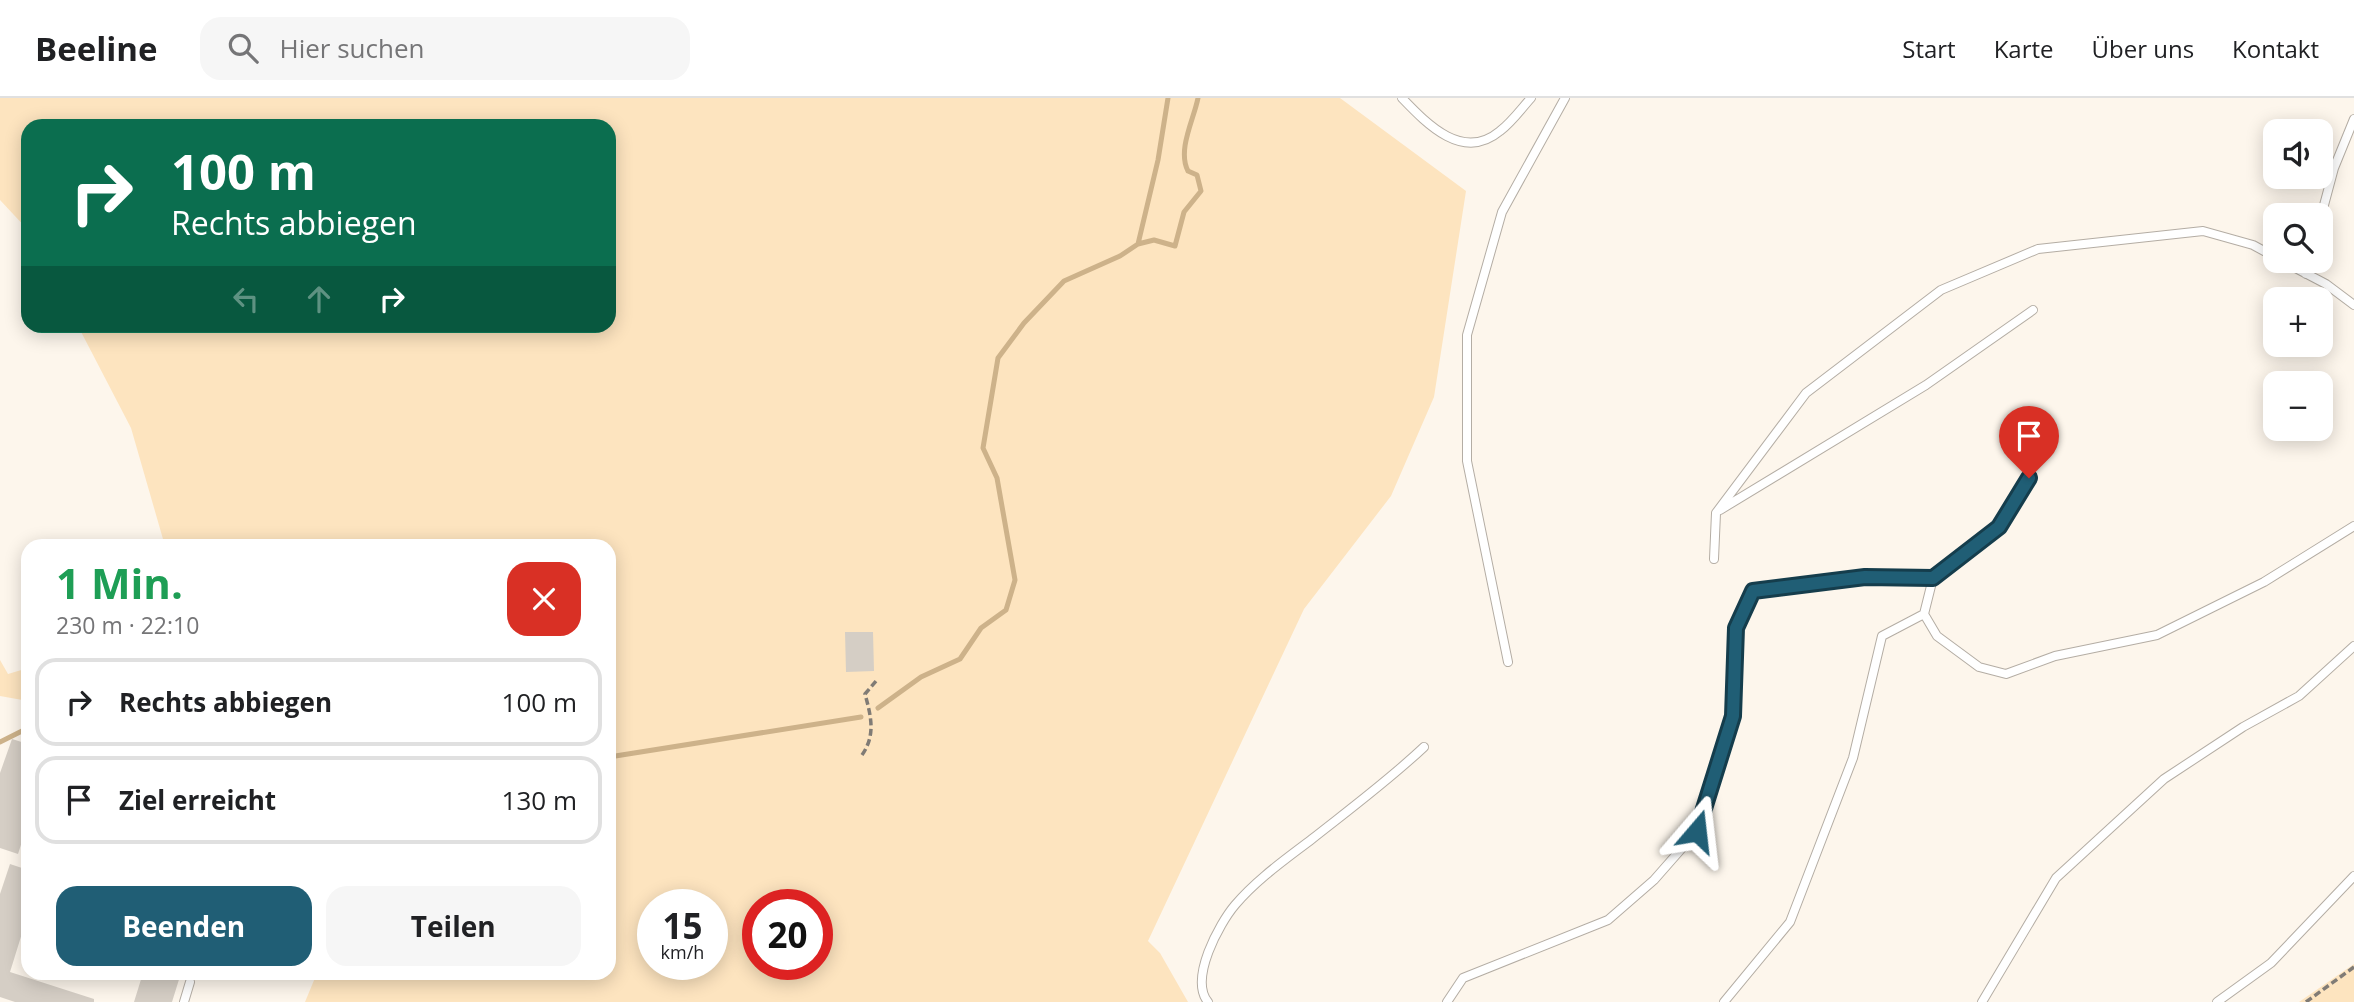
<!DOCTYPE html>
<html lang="de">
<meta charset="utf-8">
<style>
body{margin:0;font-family:"Open Sans",sans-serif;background:#f6f6f6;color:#202124;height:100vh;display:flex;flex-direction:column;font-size:26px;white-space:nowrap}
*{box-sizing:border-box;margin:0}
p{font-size:23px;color:#757577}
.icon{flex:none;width:38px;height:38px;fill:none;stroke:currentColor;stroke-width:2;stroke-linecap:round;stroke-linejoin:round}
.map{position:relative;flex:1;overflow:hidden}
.details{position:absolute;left:21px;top:441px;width:595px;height:441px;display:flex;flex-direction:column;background:#fff;border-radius:21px;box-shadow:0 4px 18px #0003}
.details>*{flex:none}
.guide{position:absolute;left:21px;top:21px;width:595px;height:214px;border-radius:21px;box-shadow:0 4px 18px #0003;background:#0b6e4f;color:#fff;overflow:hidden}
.fabs{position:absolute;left:2263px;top:21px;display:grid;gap:14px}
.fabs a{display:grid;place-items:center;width:70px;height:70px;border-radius:14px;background:#fff;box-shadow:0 4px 18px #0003;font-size:35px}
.speed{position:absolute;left:637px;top:791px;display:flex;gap:14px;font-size:35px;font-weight:700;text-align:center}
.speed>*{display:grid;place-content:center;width:91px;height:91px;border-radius:50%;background:#fff;box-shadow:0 4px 18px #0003;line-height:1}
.speed small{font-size:18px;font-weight:400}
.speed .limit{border:10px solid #d22;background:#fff;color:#111}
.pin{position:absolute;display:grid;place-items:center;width:60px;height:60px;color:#fff;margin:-72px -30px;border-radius:50% 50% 50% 0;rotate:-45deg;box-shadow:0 0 7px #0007}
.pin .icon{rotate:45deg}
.me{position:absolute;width:77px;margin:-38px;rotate:17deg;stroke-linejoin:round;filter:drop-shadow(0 0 5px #0008)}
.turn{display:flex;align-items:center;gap:24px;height:147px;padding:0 35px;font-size:32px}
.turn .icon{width:91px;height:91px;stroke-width:2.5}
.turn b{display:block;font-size:49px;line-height:60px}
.lanes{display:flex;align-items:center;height:66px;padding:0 35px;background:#0003;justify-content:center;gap:35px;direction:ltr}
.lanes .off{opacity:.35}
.round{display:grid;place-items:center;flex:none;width:74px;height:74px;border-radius:21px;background:#f6f6f6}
.overview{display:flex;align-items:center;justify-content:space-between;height:119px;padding:0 35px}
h1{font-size:42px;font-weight:700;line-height:52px;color:#1e9e55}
.action{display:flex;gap:14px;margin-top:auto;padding:14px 35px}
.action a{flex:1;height:80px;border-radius:21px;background:#205e75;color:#fff;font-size:28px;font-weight:700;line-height:80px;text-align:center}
.action a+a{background:#f6f6f6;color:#202124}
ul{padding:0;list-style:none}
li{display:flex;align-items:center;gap:21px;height:88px;margin:0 14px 10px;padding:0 21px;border:4px solid #e0e0e0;border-radius:21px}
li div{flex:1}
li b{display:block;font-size:26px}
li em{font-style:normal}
header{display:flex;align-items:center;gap:42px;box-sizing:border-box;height:98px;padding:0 35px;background:#fff;border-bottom:2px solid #e0e0e0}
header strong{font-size:33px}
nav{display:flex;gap:38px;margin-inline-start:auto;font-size:24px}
.search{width:490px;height:63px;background:#f6f6f6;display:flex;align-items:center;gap:18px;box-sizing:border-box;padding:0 24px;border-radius:21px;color:#757577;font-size:26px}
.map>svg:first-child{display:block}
.green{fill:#fde4bf;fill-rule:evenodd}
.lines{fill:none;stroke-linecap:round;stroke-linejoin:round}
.stream{stroke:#cdb28a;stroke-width:5}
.building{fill:#d5cec5}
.lane-casing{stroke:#b4ada4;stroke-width:10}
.path{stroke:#807b75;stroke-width:3.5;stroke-dasharray:7 3.5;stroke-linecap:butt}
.lane{stroke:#fff;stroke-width:8}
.route-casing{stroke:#153d4c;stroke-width:18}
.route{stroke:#205e75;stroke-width:12}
</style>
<header>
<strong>Beeline</strong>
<div class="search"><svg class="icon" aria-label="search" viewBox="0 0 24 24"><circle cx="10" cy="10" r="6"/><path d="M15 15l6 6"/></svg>Hier suchen</div>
<nav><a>Start</a><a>Karte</a><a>Über uns</a><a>Kontakt</a></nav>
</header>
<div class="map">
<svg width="2354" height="904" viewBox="0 0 2354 904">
<rect width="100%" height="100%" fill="#fdf6ec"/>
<path class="green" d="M0,0H1340L1466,93L1434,299L1391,398L1304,511L1148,843L1160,855L1188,904H305L317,875H609V448H165L131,330L78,228H609V28H28V132L0,102ZM653,807H712V866H653ZM758,807H817V866H758Z
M0,562L8,576L28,570V603L0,598Z
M2354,866V904H2299Z"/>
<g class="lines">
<path class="stream" d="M1138,146L1154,142L1175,148L1184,114L1201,93L1197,77L1188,73C1177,52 1194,21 1198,0
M878,610L921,579L960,561L981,530L1006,512L1015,482L997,380L983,350L998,260L1024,225L1064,183L1120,158L1138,146L1158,62L1168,0
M0,644L28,630
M609,659L861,619"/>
</g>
<path class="building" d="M845,534H873L874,573L846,574Z
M12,641L28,646V725L18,756L0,750V675Z
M10,766L28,772V816L10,874L94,901V904H15L0,899V796Z
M143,875H181L172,904H134Z"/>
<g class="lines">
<g class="lane-casing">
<path id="lane" d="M1402,0C1427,26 1463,64 1500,33C1512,24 1521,11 1531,0
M2320,122L2334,70L2354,21
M2282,163L2326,186L2354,207
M2306,176L2310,163
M1720,412L1926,287L2033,212
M1714,461L1716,415L1806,295L1941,192L2038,151L2203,133L2253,147L2275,159
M1924,516L1937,538L1979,569L2006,576L2055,558L2157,537L2264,484L2354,428
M1508,564L1467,363V237L1502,114L1565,0
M184,904L190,884
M1208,904C1189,881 1219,826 1235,807C1257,781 1286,761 1312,741C1350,711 1389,682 1424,649
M1447,904L1463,880L1608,822L1654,782L1697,733L1733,618L1736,530L1753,493L1865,479L1933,480
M1724,904L1790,824L1853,660L1882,538L1924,516L1933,480L1999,429L2029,380
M1982,904L2056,780L2164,681L2243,629L2299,598L2354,548
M2217,904L2271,865L2354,778"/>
</g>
<path class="path" d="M862,657C876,637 871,618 865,596L876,583
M2306,904L2354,869"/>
<use href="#lane" class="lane"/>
</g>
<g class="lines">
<g class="route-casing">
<path id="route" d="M1697,733L1733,618L1736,530L1753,493L1865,479L1933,480L1999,429L2029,380"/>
</g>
<use href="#route" class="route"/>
</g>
</svg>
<div class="fabs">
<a><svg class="icon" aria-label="sound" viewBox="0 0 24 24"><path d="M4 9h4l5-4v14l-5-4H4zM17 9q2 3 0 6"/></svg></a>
<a><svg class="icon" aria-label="search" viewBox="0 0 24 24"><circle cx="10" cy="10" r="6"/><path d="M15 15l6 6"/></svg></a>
<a>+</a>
<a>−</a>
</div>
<div class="speed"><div>15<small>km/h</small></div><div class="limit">20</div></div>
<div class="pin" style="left:2029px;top:380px;background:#d93025"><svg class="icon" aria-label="arrive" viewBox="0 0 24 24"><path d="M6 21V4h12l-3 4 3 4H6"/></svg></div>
<svg class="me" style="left:1697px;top:733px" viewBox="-20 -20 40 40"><path d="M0-17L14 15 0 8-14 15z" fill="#205e75" stroke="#fff" stroke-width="4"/></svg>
<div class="guide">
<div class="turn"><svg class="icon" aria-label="right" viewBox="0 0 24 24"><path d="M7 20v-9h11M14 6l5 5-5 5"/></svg><div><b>100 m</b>Rechts abbiegen</div></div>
<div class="lanes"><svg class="icon off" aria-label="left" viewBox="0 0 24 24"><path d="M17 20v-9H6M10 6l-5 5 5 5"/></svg><svg class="icon off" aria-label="ahead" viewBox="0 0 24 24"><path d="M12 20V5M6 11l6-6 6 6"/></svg><svg class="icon" aria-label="right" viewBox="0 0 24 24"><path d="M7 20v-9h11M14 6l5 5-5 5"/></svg></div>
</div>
<section class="details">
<div class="overview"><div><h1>1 Min.</h1><p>230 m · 22:10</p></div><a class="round" style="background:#d93025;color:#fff"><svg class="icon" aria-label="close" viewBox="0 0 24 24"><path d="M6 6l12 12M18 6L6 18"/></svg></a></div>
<ul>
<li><svg class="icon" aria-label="right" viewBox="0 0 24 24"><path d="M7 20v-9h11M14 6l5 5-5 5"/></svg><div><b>Rechts abbiegen</b></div><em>100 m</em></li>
<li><svg class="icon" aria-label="arrive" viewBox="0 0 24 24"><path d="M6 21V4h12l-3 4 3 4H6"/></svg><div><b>Ziel erreicht</b></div><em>130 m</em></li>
</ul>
<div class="action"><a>Beenden</a><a>Teilen</a></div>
</section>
</div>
